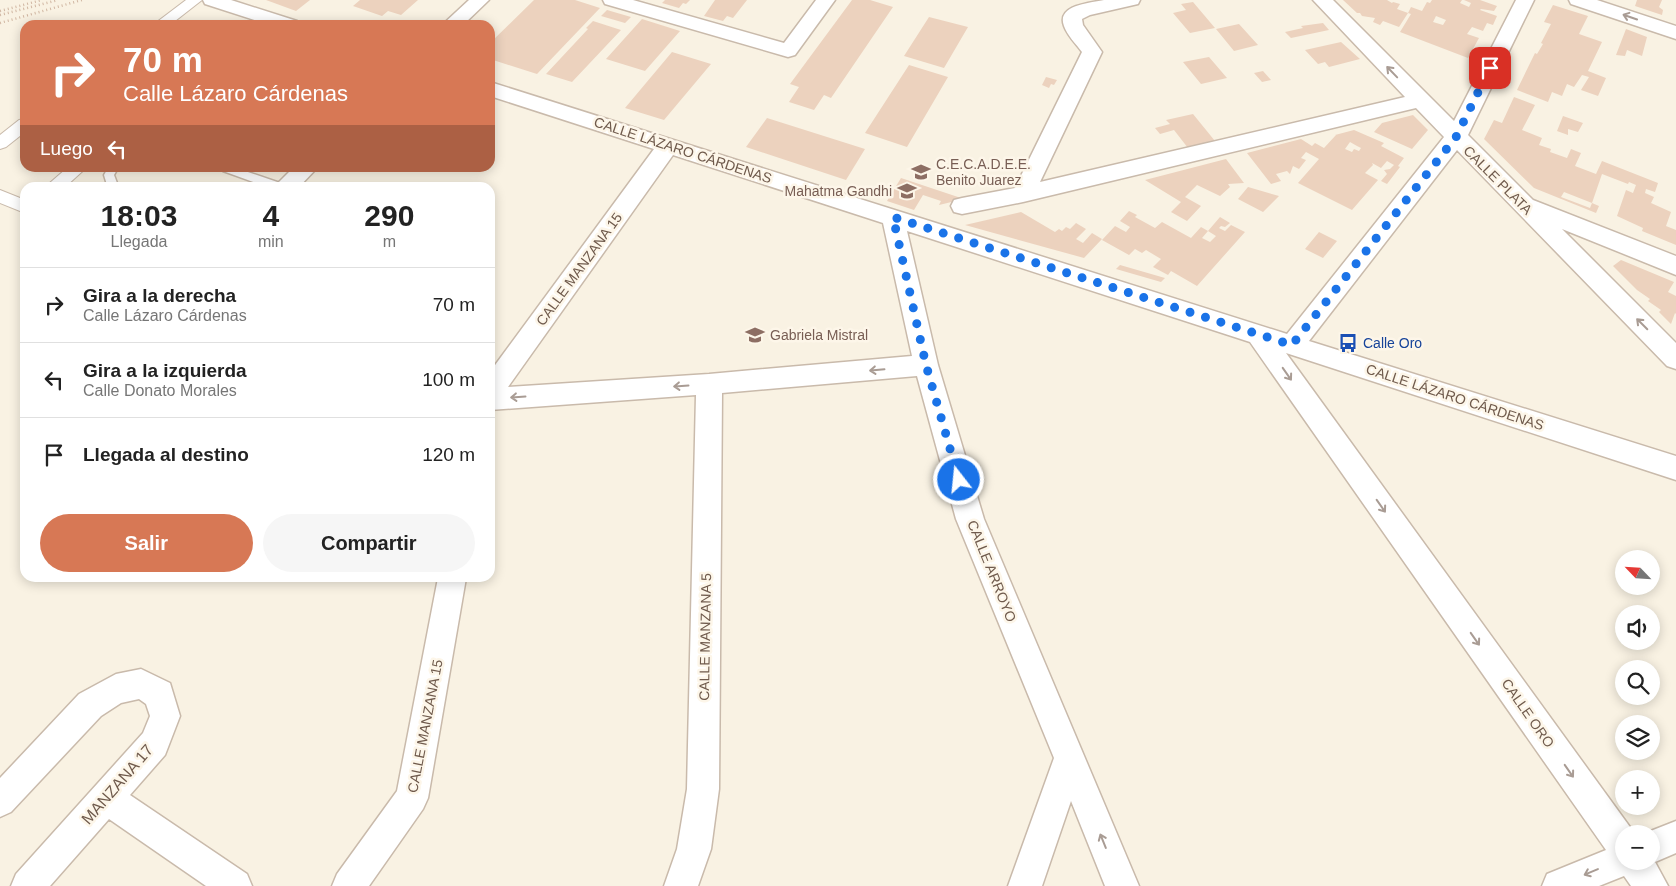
<!DOCTYPE html>
<html lang="es">
<meta charset="utf-8">
<style>
body{margin:0;font-family:Arial,sans-serif;background:#f6f6f6;color:#222;height:100vh;display:flex;flex-direction:column;font-size:19px;white-space:nowrap}
*{box-sizing:border-box;margin:0}
p{font-size:16px;color:#767676}
.icon{flex:none;width:28px;height:28px;fill:none;stroke:currentColor;stroke-width:2;stroke-linecap:round;stroke-linejoin:round}
.map{position:relative;flex:1;overflow:hidden}
.details{position:absolute;left:20px;top:182px;width:475px;height:400px;display:flex;flex-direction:column;background:#fff;border-radius:15px;box-shadow:0 2px 12px #0003}
.details>*{flex:none}
.hud{position:absolute;left:20px;top:20px;width:475px;height:152px;border-radius:15px;box-shadow:0 2px 12px #0003;background:#d77855;color:#fff;overflow:hidden}
.needle{width:32px;rotate:295deg}
.buttons{position:absolute;left:1615px;top:550px;display:grid;gap:10px}
.buttons a{display:grid;place-items:center;width:45px;height:45px;border-radius:50%;background:#fff;box-shadow:0 2px 12px #0003;font-size:25px}
.pin{position:absolute;display:grid;place-items:center;width:42px;height:42px;color:#fff;margin:-21px;border-radius:10px;box-shadow:0 2px 8px #0006}
.me{position:absolute;width:55px;margin:-28px;rotate:344deg;stroke-linejoin:round;filter:drop-shadow(0 0 4px #0008)}
.turn{display:flex;align-items:center;gap:18px;height:105px;padding:0 20px;font-size:22px}
.turn .icon{width:65px;height:65px;stroke-width:2.5}
.turn b{display:block;font-size:35px;line-height:42px}
.then{display:flex;align-items:center;height:48px;padding:0 20px;background:#0003;gap:10px;font-size:19px}
.eta{display:flex;justify-content:space-evenly;align-items:center;height:85px;text-align:center}
.eta b{font-size:30px;font-weight:700;line-height:35px}
.button{display:flex;gap:10px;margin-top:auto;padding:10px 20px}
.button a{flex:1;height:58px;border-radius:30px;background:#d77855;color:#fff;font-size:20px;font-weight:700;line-height:58px;text-align:center}
.button a+a{background:#f6f6f6;color:#222}
ul{padding:0;list-style:none}
li{display:flex;align-items:center;gap:15px;height:75px;padding:0 20px;border-top:1px solid #e0e0e0}
li div{flex:1}
li b{display:block;font-size:19px}
li em{font-style:normal}
.map>svg:first-child{display:block}
.building{fill:#ecd2be;fill-rule:evenodd}
.lines{fill:none;stroke-linecap:round;stroke-linejoin:round}
.service-casing{stroke:#c9baab;stroke-width:3}
.pedestrian-casing{stroke:#c9baab;stroke-width:2}
.minor-casing{stroke:#c9baab;stroke-width:3}
.path{stroke:#d0b6a2;stroke-width:2.5;stroke-dasharray:1 3;stroke-linecap:butt}
.service{fill:#fff;fill-rule:evenodd}
.pedestrian{fill:#fff;fill-rule:evenodd}
.minor{fill:#fff;fill-rule:evenodd}
.oneway{stroke:#a99c94}
.route{stroke:#1a73e8;stroke-width:9;stroke-dasharray:0 16.2}
.labels{text-anchor:middle;stroke-width:5;stroke-linejoin:round;paint-order:stroke}
.street-label{font-size:14px;fill:#6f5a4c;stroke:#fdf6e9}
.education-label{font-size:14px;fill:#785e54;stroke:#fdf6e9;text-anchor:start}
.transit-label{font-size:14px;fill:#164399;stroke:#fdf6e9;text-anchor:start}
.near-street-label{font-size:16px;fill:#6f5a4c;stroke:#fdf6e9}
</style>
<div class="map">
<svg width="1676" height="886" viewBox="0 0 1676 886">
<rect width="100%" height="100%" fill="#f9f2e3"/>
<path class="building" d="M266,0H310L296,11Z
M360,0H418L401,15L388,11L382,16L353,6Z
M534,0H575L600,8L537,74L490,59V43Z
M665,0H690L686,4L683,3L679,8L662,3Z
M715,0H747L733,18L727,16L723,21L704,16Z
M852,0H870L893,7L831,98L824,95L814,110L789,102L799,87L790,84Z
M1343,0H1387L1392,3L1393,2L1400,4L1397,9L1408,13L1399,27L1383,21L1380,25L1373,22L1375,18L1362,16L1360,13H1357Z
M1432,0H1462L1460,3L1469,7L1471,3L1464,0H1480L1497,6L1494,11L1481,9L1480,10L1497,16L1493,25L1487,23L1483,31L1472,27L1467,34L1479,38L1468,58L1400,32L1411,14L1408,13L1411,7L1422,11L1427,2L1430,3ZM1436,16L1446,20L1443,25L1433,22Z
M1637,0H1662L1659,7L1663,10L1662,15L1635,6Z
M1193,2L1215,28L1190,33L1173,13L1186,10L1181,4Z
M1553,5L1588,16L1579,34L1602,42L1588,71L1606,78L1598,96L1581,90L1589,77L1582,75L1574,87L1567,84L1562,96L1552,92L1548,102L1517,90L1535,53L1537,54L1543,44L1541,43L1551,24L1544,22Z
M607,10L631,17L625,23L601,16Z
M929,17L968,27L944,68L904,56Z
M642,19L680,31L645,71L606,59Z
M593,21L621,30L572,82L546,74L588,29L586,28Z
M1323,23L1329,30L1291,38L1285,32L1303,28L1301,26Z
M1239,24L1258,45L1234,51L1216,29Z
M1626,29L1647,37L1642,56L1627,50L1625,56L1616,55Z
M1341,42L1360,59L1329,67L1325,62L1318,64L1305,50Z
M672,52L711,64L664,120L625,108Z
M1209,57L1227,78L1201,84L1183,62Z
M909,65L948,77L907,147L865,133Z
M1263,71L1271,80L1262,82L1254,73Z
M1046,77L1057,80L1054,85L1051,84L1049,88L1042,85Z
M1514,97L1535,105L1522,130L1542,138L1539,145L1551,149L1550,152L1567,158L1571,149L1581,153L1575,166L1596,174L1602,161L1658,183L1655,192L1646,189L1645,193L1654,197L1651,203L1671,212L1666,226L1676,230V245L1642,231L1643,228L1617,216L1626,190L1633,193L1636,185L1629,182L1628,184L1602,174L1592,203L1564,192L1561,197L1590,208L1592,203L1599,206L1596,213L1534,188L1484,139L1494,120L1502,123Z
M1193,114L1215,141L1188,148L1174,130L1160,134L1155,128L1170,124L1166,120Z
M1413,115L1428,130L1412,149L1374,132L1382,123Z
M1563,116L1583,123L1578,132L1568,129V135L1557,131Z
M767,118L865,149L846,180L746,147Z
M1354,130L1384,143L1381,146L1404,158L1398,166L1400,167L1387,184L1381,181L1387,174L1384,170L1390,169L1394,165L1387,161L1381,168L1372,163L1373,165L1365,173L1378,180L1352,210L1298,183L1319,159L1306,152L1301,158L1306,160L1299,169L1293,166L1290,174L1287,171L1276,174L1281,181L1271,184L1247,153L1301,139L1312,146L1315,143L1324,148L1336,135H1335ZM1350,142L1357,146L1361,148L1359,151L1354,149L1352,152L1345,149Z
M1226,159L1244,183L1228,184L1230,187L1220,196L1197,185L1185,197L1201,206L1187,221L1171,212L1181,202L1145,180Z
M901,178L964,199L939,205L941,201L923,195L914,210L887,201Z
M1248,187L1279,196L1263,212L1238,199Z
M1129,211L1137,215L1135,217L1155,228L1162,222L1191,238L1201,227L1208,231L1220,217L1230,223L1225,227L1221,226L1219,228L1225,231L1231,225L1245,232L1197,286L1171,271L1168,275L1153,267L1161,259L1146,250L1142,253L1135,249L1129,255L1102,240L1115,226L1126,232L1130,227L1120,221ZM1208,231L1216,236L1210,242L1202,238Z
M1021,212L1055,232L1059,229L1062,231L1066,227L1070,229L1076,223L1086,229L1076,239L1083,243L1092,233L1102,239L1084,258L965,225Z
M1319,232L1337,241L1323,258L1305,249Z
M1621,260L1674,282L1668,292L1676,296V314L1675,313L1671,324L1659,312L1661,310L1648,301L1650,299L1637,290L1613,266Z
M1120,265L1165,278L1161,282L1116,269Z"/>
<g class="lines">
<g class="service-casing">
<path id="service" d="M108,168H118L114,175L117,183L123,188H108L104,175Z
M222,168H236L286,185L287,188H270L223,171Z"/>
</g>
<g class="pedestrian-casing">
<path id="pedestrian" d="M186,0H202L170,25H153Z
M25,119V132L6,147L0,149V135L19,120Z
M67,168H86L64,188H44Z
M0,190L25,200V213L0,203Z"/>
</g>
<g class="minor-casing">
<path id="minor" d="M203,0H231L297,21L300,25H270L205,4Z
M469,0H489L463,25H442Z
M603,0H633L784,43L816,0H835L795,55L788,57L605,4Z
M1104,0H1140L1138,4L1090,15L1082,19L1083,25L1102,52L1040,182L1405,97L1313,0H1333L1454,121L1516,0H1534L1468,135L1533,200L1676,256V275L1562,229L1676,343V369L1667,366L1457,150L1309,341L1676,456V480L1286,353L1635,834H1624V861H1651V834H1643L1676,821V853L1655,862L1668,886H1631L1624,876L1599,886H1542L1547,874L1606,850L1250,342L907,231L938,365L984,519L1139,886H1105L1071,801L1042,886H1008L1054,758L956,519L917,376L722,393L719,789L711,849L698,886H664L677,849L687,789L696,395L490,410V372L654,149L490,96V82L1287,334L1444,137L1416,108L1023,202L962,214L954,212L951,206L954,200L962,198L1015,188L1082,52C1076,44 1067,35 1064,26C1056,5 1090,3 1104,0ZM673,155L883,223L912,356L709,374L508,387Z
M1569,0H1597L1676,26V39L1571,4Z
M293,168H317L298,188H273Z
M438,578H466L428,798L423,809L369,886H332L337,874L397,791Z
M141,669L170,683L180,716L165,755L130,795L247,874L252,886H206L109,819L50,886H11L16,874L143,733L150,716L146,704L139,699L121,703L101,716L11,812L0,817V778L79,694L116,674Z"/>
</g>
<path class="path" d="M0,11L42,0
M0,15L58,0
M0,23L82,0"/>
<use href="#service" class="service"/>
<use href="#pedestrian" class="pedestrian"/>
<use href="#minor" class="minor"/>
</g>
<defs><path id="oneway-shaft" d="M-6 0H5M1.5-3L5.5 0L1.5 3" fill="none" stroke-width="1.6" stroke-linecap="round" stroke-linejoin="round" transform="scale(1.25)"/></defs>
<g class="oneway">
<use href="#oneway-shaft" transform="translate(1630 17) rotate(-161)"/>
<use href="#oneway-shaft" transform="translate(1392 72) rotate(-134)"/>
<use href="#oneway-shaft" transform="translate(1642 324) rotate(-135)"/>
<use href="#oneway-shaft" transform="translate(877 370) rotate(175)"/>
<use href="#oneway-shaft" transform="translate(1287 374) rotate(55)"/>
<use href="#oneway-shaft" transform="translate(681 386) rotate(176)"/>
<use href="#oneway-shaft" transform="translate(518 397) rotate(176)"/>
<use href="#oneway-shaft" transform="translate(1381 506) rotate(55)"/>
<use href="#oneway-shaft" transform="translate(1475 639) rotate(55)"/>
<use href="#oneway-shaft" transform="translate(1569 771) rotate(55)"/>
<use href="#oneway-shaft" transform="translate(1103 841) rotate(-112)"/>
<use href="#oneway-shaft" transform="translate(1591 872) rotate(157)"/>
</g>
<g class="lines">
<path class="route" d="M959,480L926,365L893,217L1292,345L1456,137L1490,68"/>
</g>
<defs>
<g id="university-bare" transform="scale(1.5)"><path d="M0-5L7-2L0 1L-7-2ZM-4 1L0 2.5L4 1V4Q0 6-4 4Z" fill="#8d6e63" stroke="#fdf6e9" stroke-width="2.5" paint-order="stroke"/></g>
<g id="school-bare" transform="scale(1.5)"><path d="M0-5L7-2L0 1L-7-2ZM-4 1L0 2.5L4 1V4Q0 6-4 4Z" fill="#8d6e63" stroke="#fdf6e9" stroke-width="2.5" paint-order="stroke"/></g>
<g id="bus-bare" transform="scale(1.5)"><path d="M-5-6H5V4H4V6H2V4H-2V6H-4V4H-5ZM-3.5-4V0h7V-4ZM-3.5 1.2v1.5H-2V1.2ZM2 1.2v1.5H3.5V1.2Z" fill="#1a4fb4" stroke="#fdf6e9" stroke-width="2.5" paint-order="stroke"/></g>
</defs>
<g fill-rule="evenodd">
<use href="#university-bare" x="921" y="172"/>
<use href="#school-bare" x="907" y="191"/>
<use href="#school-bare" x="755" y="335"/>
<use href="#bus-bare" x="1348" y="343"/>
</g>
<g class="labels">
<g class="street-label">
<text transform="translate(683 150) rotate(18)" y="5">CALLE LÁZARO CÁRDENAS</text>
<text transform="translate(1498 180) rotate(45)" y="5">CALLE PLATA</text>
<text transform="translate(579 269) rotate(-54)" y="5">CALLE MANZANA 15</text>
<text transform="translate(1455 397) rotate(18)" y="5">CALLE LÁZARO CÁRDENAS</text>
<text transform="translate(992 571) rotate(68)" y="5">CALLE ARROYO</text>
<text transform="translate(705 637) rotate(-89)" y="5">CALLE MANZANA 5</text>
<text transform="translate(1528 713) rotate(55)" y="5">CALLE ORO</text>
<text transform="translate(425 726) rotate(-79)" y="5">CALLE MANZANA 15</text>
</g>
<g class="education-label">
<text x="936" y="169">C.E.C.A.D.E.E.<tspan x="936" dy="16">Benito Juarez</tspan></text>
<text x="892" y="196" text-anchor="end">Mahatma Gandhi</text>
<text x="770" y="340">Gabriela Mistral</text>
</g>
<g class="transit-label">
<text x="1363" y="348">Calle Oro</text>
</g>
<g class="near-street-label">
<text transform="translate(117 784) rotate(-49)" y="6">MANZANA 17</text>
</g>
</g>
</svg>
<div class="buttons">
<a><svg class="needle" viewBox="-14 -14 28 28"><path d="M0-13l5 13h-10z" fill="#e53935"/><path d="M0 13l5-13h-10z" fill="#767676"/></svg></a>
<a><svg class="icon" aria-label="sound" viewBox="0 0 24 24"><path d="M4 9h4l5-4v14l-5-4H4zM17 9q2 3 0 6"/></svg></a>
<a><svg class="icon" aria-label="search" viewBox="0 0 24 24"><circle cx="10" cy="10" r="6"/><path d="M15 15l6 6"/></svg></a>
<a><svg class="icon" aria-label="layers" viewBox="0 0 24 24"><path d="M12 4l9 5-9 5-9-5zM3 14l9 5 9-5"/></svg></a>
<a>+</a>
<a>−</a>
</div>
<div class="pin" style="left:1490px;top:68px;background:#d93025"><svg class="icon" aria-label="arrive" viewBox="0 0 24 24"><path d="M6 21V4h12l-3 4 3 4H6"/></svg></div>
<svg class="me" style="left:959px;top:480px" viewBox="-20 -20 40 40"><circle r="17" fill="#1a73e8" stroke="#fff" stroke-width="3"/><path d="M0-11L8 9 0 5-8 9z" fill="#fff"/></svg>
<div class="hud">
<div class="turn"><svg class="icon" aria-label="right" viewBox="0 0 24 24"><path d="M7 20v-9h11M14 6l5 5-5 5"/></svg><div><b>70 m</b>Calle Lázaro Cárdenas</div></div>
<div class="then">Luego<svg class="icon" aria-label="left" viewBox="0 0 24 24"><path d="M17 20v-9H6M10 6l-5 5 5 5"/></svg></div>
</div>
<section class="details">
<div class="eta">
<div><b>18:03</b><p>Llegada</p></div>
<div><b>4</b><p>min</p></div>
<div><b>290</b><p>m</p></div>
</div>
<ul>
<li><svg class="icon" aria-label="right" viewBox="0 0 24 24"><path d="M7 20v-9h11M14 6l5 5-5 5"/></svg><div><b>Gira a la derecha</b><p>Calle Lázaro Cárdenas</p></div><em>70 m</em></li>
<li><svg class="icon" aria-label="left" viewBox="0 0 24 24"><path d="M17 20v-9H6M10 6l-5 5 5 5"/></svg><div><b>Gira a la izquierda</b><p>Calle Donato Morales</p></div><em>100 m</em></li>
<li><svg class="icon" aria-label="arrive" viewBox="0 0 24 24"><path d="M6 21V4h12l-3 4 3 4H6"/></svg><div><b>Llegada al destino</b></div><em>120 m</em></li>
</ul>
<div class="button"><a>Salir</a><a>Compartir</a></div>
</section>
</div>
